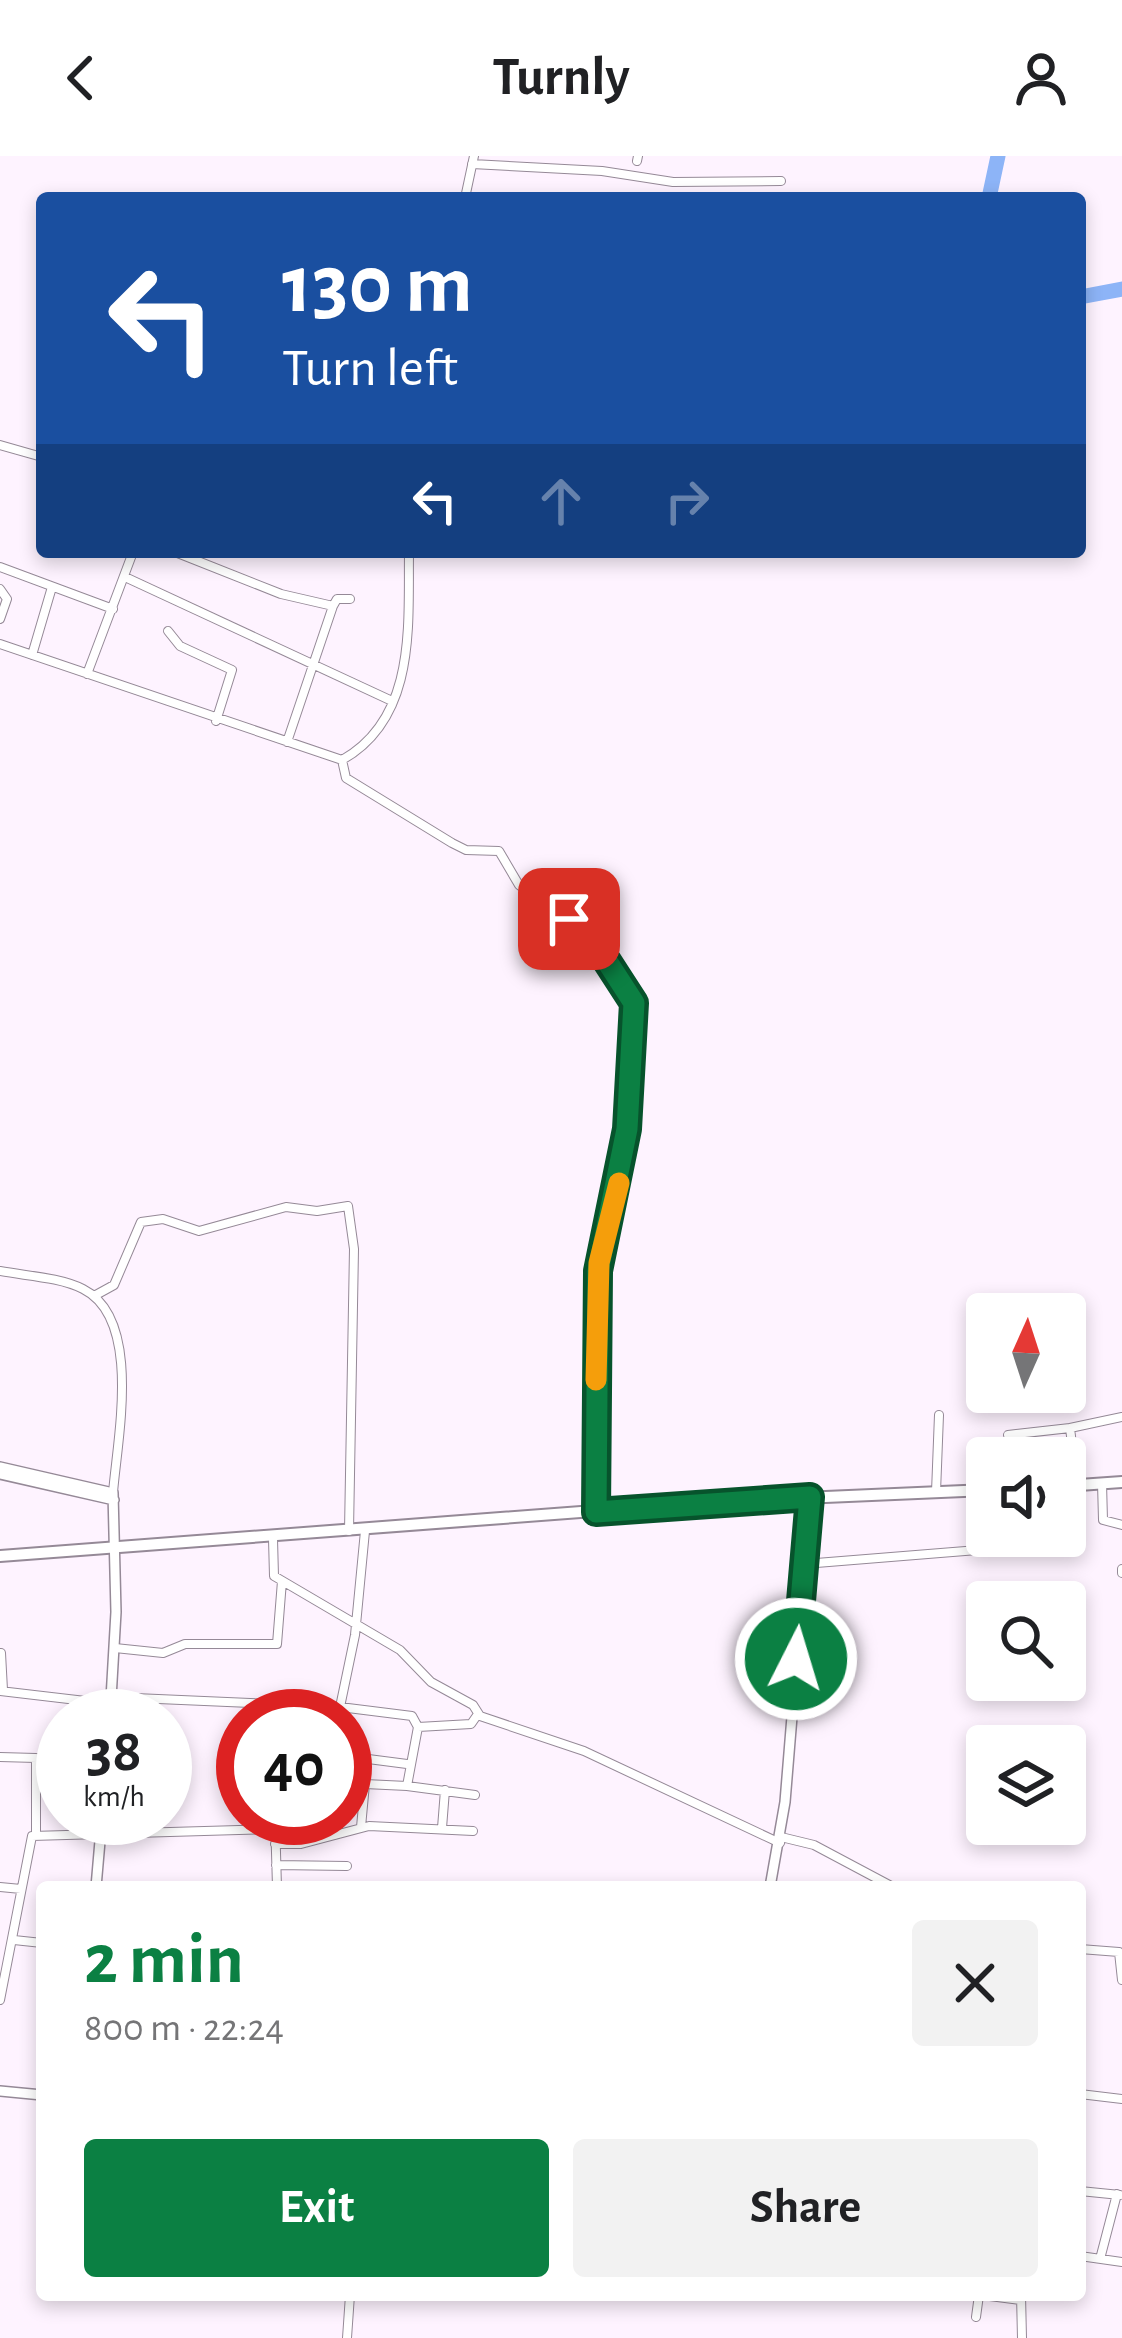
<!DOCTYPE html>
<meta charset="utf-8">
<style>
body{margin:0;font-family:"Alegreya Sans",sans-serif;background:#f2f2f2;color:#202124;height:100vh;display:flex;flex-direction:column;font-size:45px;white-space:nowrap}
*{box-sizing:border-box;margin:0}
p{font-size:39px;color:#757577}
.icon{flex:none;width:66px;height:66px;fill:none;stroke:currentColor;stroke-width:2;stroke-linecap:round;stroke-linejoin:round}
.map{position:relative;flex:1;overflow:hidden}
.drawer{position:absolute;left:36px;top:1725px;width:1050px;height:420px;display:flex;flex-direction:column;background:#fff;border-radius:12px;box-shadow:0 6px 18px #0003}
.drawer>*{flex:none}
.guide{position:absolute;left:36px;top:36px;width:1050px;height:366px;border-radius:12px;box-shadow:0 6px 18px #0003;background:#1a4fa0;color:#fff;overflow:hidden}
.needle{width:78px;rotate:3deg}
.buttons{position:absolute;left:966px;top:1137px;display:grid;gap:24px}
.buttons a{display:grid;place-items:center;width:120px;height:120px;border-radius:12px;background:#fff;box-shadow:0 6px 18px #0003;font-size:60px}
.speed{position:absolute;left:36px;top:1533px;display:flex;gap:24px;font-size:60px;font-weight:700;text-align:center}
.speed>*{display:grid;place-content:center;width:156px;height:156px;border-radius:50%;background:#fff;box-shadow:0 6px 18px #0003;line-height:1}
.speed small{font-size:30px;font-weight:400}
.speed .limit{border:18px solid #d22;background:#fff;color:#111}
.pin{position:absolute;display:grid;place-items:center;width:102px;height:102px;color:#fff;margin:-51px;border-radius:24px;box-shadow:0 6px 18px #0006}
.me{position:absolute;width:132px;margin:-66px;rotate:5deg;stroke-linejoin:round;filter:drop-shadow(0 0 9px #0008)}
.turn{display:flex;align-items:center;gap:42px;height:252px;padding:0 48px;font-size:54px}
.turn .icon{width:156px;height:156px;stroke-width:2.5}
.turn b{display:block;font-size:84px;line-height:102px}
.lanes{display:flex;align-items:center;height:114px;padding:0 48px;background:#0003;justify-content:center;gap:60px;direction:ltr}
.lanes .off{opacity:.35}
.round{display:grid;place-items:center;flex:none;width:126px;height:126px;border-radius:12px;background:#f2f2f2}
.headline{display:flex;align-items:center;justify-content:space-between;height:204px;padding:0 48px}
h1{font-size:72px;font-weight:700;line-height:90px;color:#0b8043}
.cta{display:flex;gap:24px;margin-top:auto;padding:24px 48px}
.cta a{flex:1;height:138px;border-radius:12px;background:#0b8043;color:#fff;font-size:48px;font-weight:700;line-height:138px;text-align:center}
.cta a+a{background:#f2f2f2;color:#202124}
header{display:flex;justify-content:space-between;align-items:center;height:156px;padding:0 48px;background:#fff;font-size:54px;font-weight:700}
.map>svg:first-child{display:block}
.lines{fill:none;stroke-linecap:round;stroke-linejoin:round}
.river{stroke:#8db4f7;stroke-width:15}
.minor-casing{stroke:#958997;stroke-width:10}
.tertiary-casing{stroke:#958997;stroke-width:12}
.secondary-casing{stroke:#958997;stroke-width:14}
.minor{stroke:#fff;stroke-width:8}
.tertiary{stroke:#fff;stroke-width:9}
.secondary{stroke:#fff;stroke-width:10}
.route-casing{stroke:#07532c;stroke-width:30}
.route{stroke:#0b8043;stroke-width:21}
.slow{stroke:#f59e0b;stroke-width:21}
</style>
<header><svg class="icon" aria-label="back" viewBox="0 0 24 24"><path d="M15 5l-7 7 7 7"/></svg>Turnly<svg class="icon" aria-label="person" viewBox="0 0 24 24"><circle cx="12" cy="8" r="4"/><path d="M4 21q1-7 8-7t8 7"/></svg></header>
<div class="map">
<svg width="1122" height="2182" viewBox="0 0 1122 2182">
<rect width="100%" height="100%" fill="#fef3ff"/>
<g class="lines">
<path class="river" d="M989,42L998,0
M1080,141L1122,133"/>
<g class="minor-casing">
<path id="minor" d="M637,5L638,0
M472,8L602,15L673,26L781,25
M465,42L474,0
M0,289L42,301
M175,396L281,438L333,450
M0,411L113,453
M125,421L392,545
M0,433L7,443L0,463
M168,475L180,490L232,514L216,565
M0,488L342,604C417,562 408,469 409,396
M32,499L52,431
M87,518L133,396
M287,586L333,450L337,443H350
M342,604L346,622L452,687L466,694L499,695L519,729L587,780L634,843L627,973L615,1048L599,1107L596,1356
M0,1115C26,1120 59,1121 83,1133C143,1163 117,1284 113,1337
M94,1140L114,1129L141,1066L163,1063L199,1075L286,1051L317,1055L348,1050L354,1093L349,1375
M1008,1279L1070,1272
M1102,1327L1103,1364L1122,1369
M1077,1329L1070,1272L1122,1261
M936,1336L939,1259
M273,1383L274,1420L400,1494L431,1526L473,1549L480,1560L584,1595L780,1687
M804,1408L1026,1390L1027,1380
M1122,1417V1413
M115,1492L163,1497L185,1488H277L282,1425
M1,1497L3,1534
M0,1535L111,1548
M112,1541L340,1551L355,1479L365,1375
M339,1560L340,1551L412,1560L418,1571L407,1630L475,1639
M418,1571L471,1568L478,1558
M345,1600L407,1608
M0,1601L36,1602V1678
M275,1662L277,1731
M335,1662V1679
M361,1671L365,1628L407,1630
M442,1672L445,1634
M781,1681L814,1689L893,1731
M275,1688H301L369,1670L473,1675
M276,1709L347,1710
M0,1731L21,1733
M14,1784L42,1787
M1080,1793L1119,1796L1122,1824
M0,1844L32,1680L275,1673
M1080,1938L1122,1943
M1080,2035L1120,2039
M1080,2100L1122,2106
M1100,2103L1117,2038
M982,2139L1021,2144
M1021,2139L1022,2182
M976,2161L979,2139
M347,2182L350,2139"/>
</g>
<g class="tertiary-casing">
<path id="tertiary" d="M0,1311L113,1337L116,1456L110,1560
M0,1318L114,1344
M96,1731L102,1662
M770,1731L785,1646L810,1341
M0,1935L42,1939"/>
</g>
<g class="secondary-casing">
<path id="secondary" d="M1065,1330L1122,1326
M0,1400L713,1346L987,1334"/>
</g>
<use href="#minor" class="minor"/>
<use href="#tertiary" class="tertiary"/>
<use href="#secondary" class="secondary"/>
</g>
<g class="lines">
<g class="route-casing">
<path id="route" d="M569,763L601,796L634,847L627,973L598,1115L596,1356L810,1341L796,1503"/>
</g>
<use href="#route" class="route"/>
<path class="slow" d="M596,1224L599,1107L619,1027"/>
</g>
</svg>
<div class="buttons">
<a><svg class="needle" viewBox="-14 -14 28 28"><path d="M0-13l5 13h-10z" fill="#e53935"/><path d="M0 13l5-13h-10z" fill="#757577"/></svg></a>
<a><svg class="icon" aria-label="sound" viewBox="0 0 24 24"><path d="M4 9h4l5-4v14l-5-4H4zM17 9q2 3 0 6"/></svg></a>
<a><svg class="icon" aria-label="search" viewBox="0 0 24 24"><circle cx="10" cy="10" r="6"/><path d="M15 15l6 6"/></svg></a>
<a><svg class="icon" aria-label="layers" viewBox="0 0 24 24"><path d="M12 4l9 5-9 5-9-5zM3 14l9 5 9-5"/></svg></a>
</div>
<div class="speed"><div>38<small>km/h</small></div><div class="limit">40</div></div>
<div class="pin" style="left:569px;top:763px;background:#d93025"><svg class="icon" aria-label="arrive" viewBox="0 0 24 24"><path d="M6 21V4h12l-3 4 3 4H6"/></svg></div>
<svg class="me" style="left:796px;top:1503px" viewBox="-20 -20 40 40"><circle r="17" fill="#0b8043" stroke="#fff" stroke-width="3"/><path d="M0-11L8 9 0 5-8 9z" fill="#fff"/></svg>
<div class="guide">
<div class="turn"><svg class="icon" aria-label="left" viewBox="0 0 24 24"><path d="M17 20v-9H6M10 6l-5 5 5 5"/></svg><div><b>130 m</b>Turn left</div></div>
<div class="lanes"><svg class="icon" aria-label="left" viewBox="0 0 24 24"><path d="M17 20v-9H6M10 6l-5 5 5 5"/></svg><svg class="icon off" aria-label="ahead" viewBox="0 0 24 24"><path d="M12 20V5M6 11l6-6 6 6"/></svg><svg class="icon off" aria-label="right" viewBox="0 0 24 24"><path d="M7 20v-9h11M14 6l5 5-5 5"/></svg></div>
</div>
<section class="drawer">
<div class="headline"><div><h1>2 min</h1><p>800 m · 22:24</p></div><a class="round"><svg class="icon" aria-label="close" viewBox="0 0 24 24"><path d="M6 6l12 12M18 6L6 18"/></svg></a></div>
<div class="cta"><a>Exit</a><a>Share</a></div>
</section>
</div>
